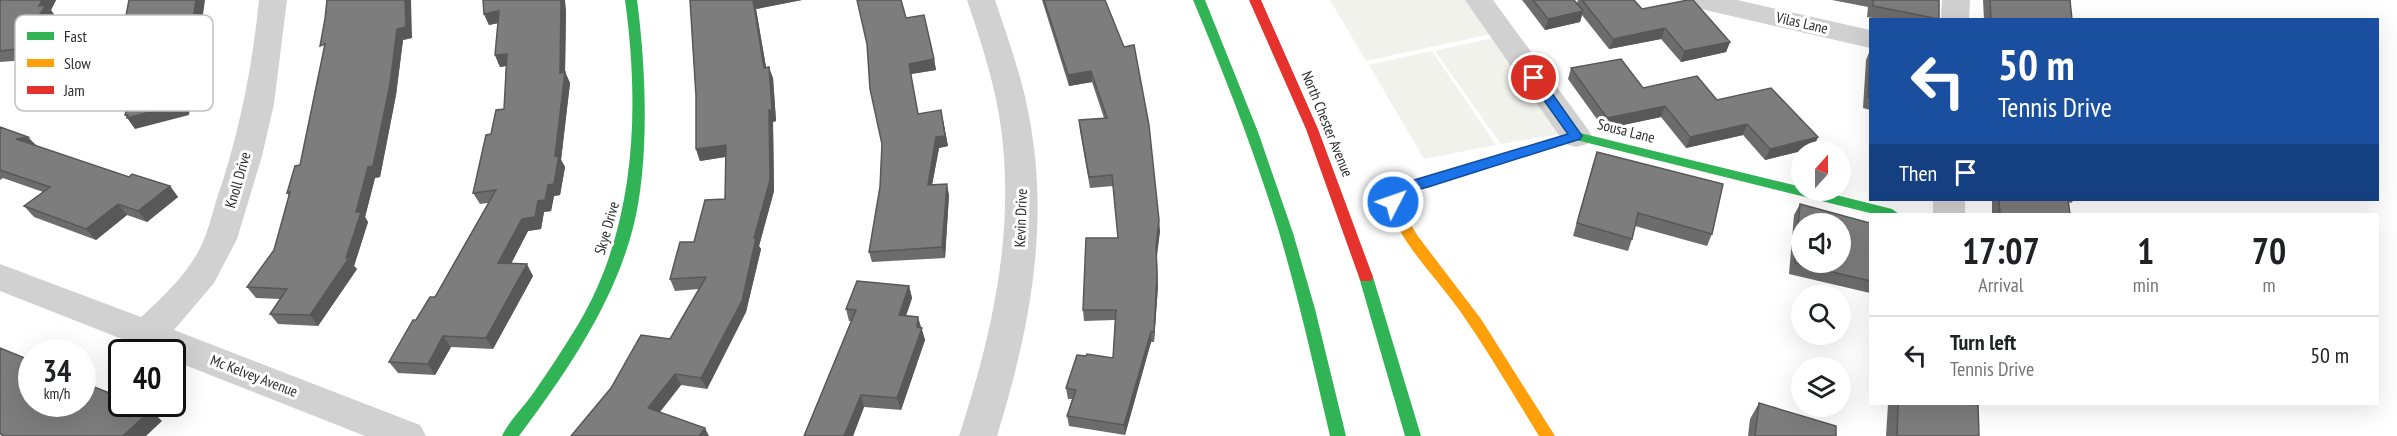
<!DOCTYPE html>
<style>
body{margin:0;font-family:"PT Sans Narrow",sans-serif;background:#f2f2f2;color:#202124;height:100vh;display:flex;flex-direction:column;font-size:22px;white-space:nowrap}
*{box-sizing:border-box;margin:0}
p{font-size:20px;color:#757577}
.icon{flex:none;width:33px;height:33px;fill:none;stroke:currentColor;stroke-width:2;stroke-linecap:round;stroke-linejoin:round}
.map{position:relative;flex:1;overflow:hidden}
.side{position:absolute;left:1869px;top:213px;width:510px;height:192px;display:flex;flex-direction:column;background:#fff;border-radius:0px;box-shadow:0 6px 24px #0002}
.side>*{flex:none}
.top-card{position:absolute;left:1869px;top:18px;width:510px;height:183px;border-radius:0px;box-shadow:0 6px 24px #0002;background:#1a4fa0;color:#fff;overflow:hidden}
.needle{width:39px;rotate:21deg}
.fabs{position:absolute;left:1791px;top:141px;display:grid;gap:12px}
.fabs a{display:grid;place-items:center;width:60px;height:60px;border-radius:50%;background:#fff;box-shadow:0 6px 24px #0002;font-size:30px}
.speed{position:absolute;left:18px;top:339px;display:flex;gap:12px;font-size:30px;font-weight:700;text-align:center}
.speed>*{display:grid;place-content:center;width:78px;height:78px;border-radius:50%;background:#fff;box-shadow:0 6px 24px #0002;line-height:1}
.speed small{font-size:15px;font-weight:400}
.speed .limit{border:3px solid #111;border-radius:9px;background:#fff;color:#111}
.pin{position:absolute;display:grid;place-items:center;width:51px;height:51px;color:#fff;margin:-26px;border:3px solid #fff;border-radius:50%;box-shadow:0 2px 6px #0007}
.me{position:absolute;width:66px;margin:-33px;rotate:49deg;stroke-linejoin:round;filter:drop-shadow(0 0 4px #0008)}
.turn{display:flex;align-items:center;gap:21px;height:126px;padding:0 30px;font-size:27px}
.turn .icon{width:78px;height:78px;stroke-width:2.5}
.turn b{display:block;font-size:42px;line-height:51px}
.then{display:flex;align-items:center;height:57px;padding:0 30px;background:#0003;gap:12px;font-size:22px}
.eta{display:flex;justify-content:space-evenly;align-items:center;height:102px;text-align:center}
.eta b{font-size:36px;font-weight:700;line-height:42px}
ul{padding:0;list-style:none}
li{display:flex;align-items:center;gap:18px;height:78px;padding:0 30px;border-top:2px solid #e0e0e0}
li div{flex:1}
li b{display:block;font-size:22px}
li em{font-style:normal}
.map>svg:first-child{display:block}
.green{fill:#f0f2eb}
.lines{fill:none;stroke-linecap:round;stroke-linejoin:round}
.street{fill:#d1d1d1;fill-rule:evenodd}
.fast{fill:#30b455;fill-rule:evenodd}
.slow{fill:#ff9f0a;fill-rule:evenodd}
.jam{fill:#e5322d;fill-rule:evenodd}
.wall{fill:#6c6c6c}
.shaded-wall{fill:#585858}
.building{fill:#7d7d7d;stroke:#585858;stroke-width:1.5;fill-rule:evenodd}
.route{fill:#1a73e8;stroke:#114b97;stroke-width:1.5}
.labels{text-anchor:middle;stroke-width:6;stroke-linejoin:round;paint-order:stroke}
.street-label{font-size:15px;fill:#2c2c2c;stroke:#fff}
.key{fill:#fff;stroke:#c0c0c0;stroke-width:1.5}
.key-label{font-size:16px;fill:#2c2c2c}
</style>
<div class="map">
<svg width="2397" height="436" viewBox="0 0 2397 436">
<rect width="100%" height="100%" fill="#fff"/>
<path class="green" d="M1330,0H1472L1496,33L1366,61Z
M1501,36L1565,133L1501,144L1435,51Z
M1432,51L1496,145L1424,159L1369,65Z"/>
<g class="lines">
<path class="street" d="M259,0H287L274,104L262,156L237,239L214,283L174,330L420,425L426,436H365L172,360V352H155L0,291V264L141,317C162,298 184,277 198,252C207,236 211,218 216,201C239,135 252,69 259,0Z
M967,0H995C1009,41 1024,83 1031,127C1049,233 1028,335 997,436H959C992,335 1015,234 1001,128C995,84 981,42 967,0Z
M1465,0H1493L1587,128L1592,136L1587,144L1576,147L1565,144Z
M1684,0H1737L1870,30V48L1688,6Z
M1942,0H1970L1969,20H1941Z
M1933,200H1965V214H1933Z"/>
<path class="fast" d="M625,0H637C646,68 650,162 633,228C613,305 566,373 519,436H502C509,421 522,409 532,395C548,372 564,348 579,323C636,226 640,109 625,0Z
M1193,0H1205L1258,132L1293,233L1315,309L1346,436H1330C1314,368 1299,299 1279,232C1255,153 1225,76 1193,0Z
M1576,132L1802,187V190H1816L1892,209L1899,214H1874L1576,140L1412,190L1405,185L1407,182Z
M1366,272L1371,273L1373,277L1421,436H1405L1359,277L1361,273Z"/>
<path class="slow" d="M1412,180L1419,185L1417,188L1399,196L1402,209L1417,235L1481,319L1555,436H1539C1513,394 1488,351 1460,311C1433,273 1397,241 1385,195L1391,187Z"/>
<path class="jam" d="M1249,0H1261L1318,129L1373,277L1371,281H1361L1359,277L1306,129Z"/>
</g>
<path class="wall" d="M0,0H56L51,10L55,16L26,60L0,62Z
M690,0H802L756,9L766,67L773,78L776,121L773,122L774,191L759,246L761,249L746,312L707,389L681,385L660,412L571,436L670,339L699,289L675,291L670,279L694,242L725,199L726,157L700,161L696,149V96Z
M1042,0H1105L1160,231L1157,257L1158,286L1154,342H1151L1125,435L1069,426L1067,416L1072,399H1068L1066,388L1086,356L1113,358L1115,320L1084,321L1083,310L1118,238L1113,186L1090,188L1080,131L1079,120L1104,118L1092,82L1069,86Z
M1522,0H1574L1577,3L1578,0H1582L1642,9L1730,42L1726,52L1681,62L1661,39L1609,49L1582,15L1580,22L1545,30Z
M1832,0H1939V19L1882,20L1867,17L1868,7Z
M1983,0H2070L2072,20H1984Z
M566,10L565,72L570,83L561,160L565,167L560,195L554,196L551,211L544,212L541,229L528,231L511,264L533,276L493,349L451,347L435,375L398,373L389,362L416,320L435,297L488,203L480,204L473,193L491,134L504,109L506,66L500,67L495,55L498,23L489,25L484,14Z
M906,18L934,59L936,70L911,74L918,113L943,120L948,146L939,148L932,185L949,195L945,258L872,262L869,252L880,187L882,144L867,44Z
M412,38L403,40L396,95L380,177L375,178L365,217L368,222L354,266L357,269L318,326L278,324L270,314L280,299L256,298L247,287L274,250L289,196L287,193L300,165L324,51Z
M1870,50V110L1863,108L1866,60Z
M1571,68L1643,88L1717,100L1818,137L1813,148L1765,160L1743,135L1686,148L1661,117L1604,129L1568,79Z
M0,127L37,146L129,177L170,186L178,197L147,222L127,215L96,240L34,217L24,206L43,192L3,178L0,180Z
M1593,164L1712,234L1707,246L1635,226L1632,239L1628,251L1573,236Z
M1992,200H2074L2071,203L2068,202L2070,214H1992Z
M1800,204L1870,223V293L1789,274L1794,215Z
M909,286L912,298L906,316L921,327L925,340L901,410L864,407L853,436H804L851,321H849L846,309Z
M1759,403L1836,436H1748L1750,419Z
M1888,404H1972L1979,436H1886Z"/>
<path class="shaded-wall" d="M42,0H56L51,10L55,16L26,60L17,49Z
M196,0H205L189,115L135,129L125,115Z
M405,0H411L412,38L403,40L396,95L380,177L375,178L365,217L368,222L354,266L357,269L318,326L310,315L346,258L397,29Z
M561,0H565L566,10L565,72L570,83L561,160L565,167L560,195L554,196L551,211L544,212L541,229L528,231L505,275L498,263L522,219L538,201L548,185L555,156L560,73Z
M753,0H802L756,9L768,79L764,68Z
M499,11L504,22L489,25L484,14Z
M1583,11L1580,22L1545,30L1548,19Z
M133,19V32L125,21Z
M1665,28L1661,39L1609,49L1613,39Z
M1730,42L1726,52L1681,62L1684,51Z
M507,54L512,65L500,67L495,55Z
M141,57L150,68L128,72L120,61Z
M934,59L936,70L911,74L909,64Z
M769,67L773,78L776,121L773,122L774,191L759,246L761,249L746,312L707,389L701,378L754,238L769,110Z
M1091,71L1092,82L1069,86L1068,75Z
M1665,106L1661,117L1604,129L1607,118Z
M941,110L948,146L939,148L930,196L928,185Z
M1747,124L1743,135L1686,148L1690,137Z
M28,137L38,147L16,139Z
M1818,137L1813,148L1765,160L1770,149Z
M726,145L730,156L700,161L696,149Z
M947,184L949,195L945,258L942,247Z
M170,186L178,197L147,222L138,211Z
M118,204L127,215L96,240L86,229Z
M1159,220L1160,231L1156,258V247Z
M527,264L533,276L493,349L486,338Z
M1157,275L1158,286L1154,342V332Z
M909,286L912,298L902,327L899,315Z
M918,317L925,340L901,410L897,398L917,327Z
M1151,332V342L1125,435L1124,425Z
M443,336L451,347L435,375L428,364Z
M675,374L681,385L654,419L648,408Z
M861,395L864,407L853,436H844Z
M151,410L162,421L146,436H126L124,435Z
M705,428L709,436H699Z"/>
<path class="building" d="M0,0H42L39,6L46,5L17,49L0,51Z
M129,0H196L180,104L127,118L128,115H125L141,57L120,61L133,19L125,21Z
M327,0H405L406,27L397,29L390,84L373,166L368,167L356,212H361L346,258H349L310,315L270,314L287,289L247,287L274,250L290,192L287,193L295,166L300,165L325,44L320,46L325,19Z
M483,0H561L560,73L565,72L555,156L559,155L554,184L548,185L545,200L538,201L535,217L522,219L498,263L527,264L486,338L443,336L428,364L389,362L413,320H416L430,297H435L496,190L473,193L486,135L491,134L496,110L504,109L507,54L495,55L499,11L484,14Z
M690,0H753L764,68L769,67L772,110H769L770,180L754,238H756L742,301L701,378L675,374L648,408L705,428L699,436H571L611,388L641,335L670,339L706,277L670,279L680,242H694L705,200L725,199L726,145L696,149V96Z
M857,0H901L906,18L924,15L934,59L909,64L918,114L941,110L945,136L936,137L928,185L947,184L942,247L869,252L880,187L882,144L870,89L867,44Z
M1044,0H1105L1124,47L1134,45L1149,125L1159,220L1156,247L1157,275L1154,332H1151L1124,425L1067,416L1076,390L1066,388L1077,355L1086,356L1087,354L1113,358L1116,310H1083L1086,238H1118L1112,175L1089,177L1079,120L1107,118L1091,71L1068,75Z
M1533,0H1574L1583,11L1548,19Z
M1582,0H1634L1642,9L1688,0H1693L1730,42L1684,51L1665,28L1613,39Z
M1873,0H1939V19L1873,6Z
M1990,0H2070L2072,20H1991Z
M1870,57V98L1868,97Z
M1621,59L1643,88L1697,76L1717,100L1771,88L1818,137L1770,149L1747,124L1690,137L1665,106L1607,118L1571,68Z
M0,127L28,137L16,139L129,177L132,174L170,186L138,211L118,204L86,229L24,206L50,187L0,170Z
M1597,152L1723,184L1712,234L1638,213L1632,239L1577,223Z
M1999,200H2068L2070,214H2000Z
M1800,204L1870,223V281L1795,263ZM1802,224H1840V262H1802Z
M857,281L909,286L899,315L918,317L917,327L922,328L897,398L861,395L844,436H804L856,310L846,309Z
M0,348L32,361V404H82V382L122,398V404H135L151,410L124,435L127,436H4L0,434Z
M1759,403L1836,426V436H1755Z
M1898,404H1972L1978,405L1979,436H1897Z"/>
<path class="route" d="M1534,74L1539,75L1580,133L1582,136L1580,139L1428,187L1401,194L1397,205H1388L1385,195L1391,187L1568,134L1528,78Z"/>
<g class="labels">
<g class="street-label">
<text transform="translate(1802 23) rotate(13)" y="5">Vilas Lane</text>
<text transform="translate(1327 124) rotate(68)" y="5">North Chester Avenue</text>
<text transform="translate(1626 131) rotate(14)" y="5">Sousa Lane</text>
<text transform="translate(238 180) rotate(-74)" y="5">Knoll Drive</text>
<text transform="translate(1021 218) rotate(-88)" y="5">Kevin Drive</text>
<text transform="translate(607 228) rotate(-74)" y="5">Skye Drive</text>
<text transform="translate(254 376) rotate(21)" y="5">Mc Kelvey Avenue</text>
</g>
</g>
<rect x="15" y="15" width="198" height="96" rx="9" class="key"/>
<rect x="27" y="32" width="27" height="8" fill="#30b455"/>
<rect x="27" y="59" width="27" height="8" fill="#ff9f0a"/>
<rect x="27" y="86" width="27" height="8" fill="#e5322d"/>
<g class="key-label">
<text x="64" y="42">Fast</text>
<text x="64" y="69">Slow</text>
<text x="64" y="96">Jam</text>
</g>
</svg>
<div class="fabs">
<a><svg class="needle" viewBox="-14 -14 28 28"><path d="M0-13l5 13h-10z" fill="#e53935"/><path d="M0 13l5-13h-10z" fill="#757577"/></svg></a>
<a><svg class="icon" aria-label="sound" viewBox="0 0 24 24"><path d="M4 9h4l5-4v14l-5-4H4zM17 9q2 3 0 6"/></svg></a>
<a><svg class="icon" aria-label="search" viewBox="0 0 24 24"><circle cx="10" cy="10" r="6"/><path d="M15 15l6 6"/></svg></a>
<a><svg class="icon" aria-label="layers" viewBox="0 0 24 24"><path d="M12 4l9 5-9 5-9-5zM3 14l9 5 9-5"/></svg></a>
</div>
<div class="speed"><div>34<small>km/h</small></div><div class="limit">40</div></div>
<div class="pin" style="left:1534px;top:78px;background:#d93025"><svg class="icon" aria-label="arrive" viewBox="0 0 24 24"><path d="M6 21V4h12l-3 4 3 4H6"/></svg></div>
<svg class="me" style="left:1393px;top:202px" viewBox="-20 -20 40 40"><circle r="17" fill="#1a73e8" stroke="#fff" stroke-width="3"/><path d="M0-11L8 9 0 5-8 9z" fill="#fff"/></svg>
<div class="top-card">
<div class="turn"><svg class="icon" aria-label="left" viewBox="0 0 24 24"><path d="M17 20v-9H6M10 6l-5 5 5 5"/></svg><div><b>50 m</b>Tennis Drive</div></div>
<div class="then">Then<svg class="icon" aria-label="arrive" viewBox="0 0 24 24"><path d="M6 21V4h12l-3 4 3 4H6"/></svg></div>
</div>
<section class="side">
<div class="eta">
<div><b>17:07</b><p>Arrival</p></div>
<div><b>1</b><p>min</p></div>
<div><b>70</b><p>m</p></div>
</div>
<ul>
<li><svg class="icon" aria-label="left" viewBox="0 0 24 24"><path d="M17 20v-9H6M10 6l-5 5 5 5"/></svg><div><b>Turn left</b><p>Tennis Drive</p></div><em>50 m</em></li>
</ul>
</section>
</div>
